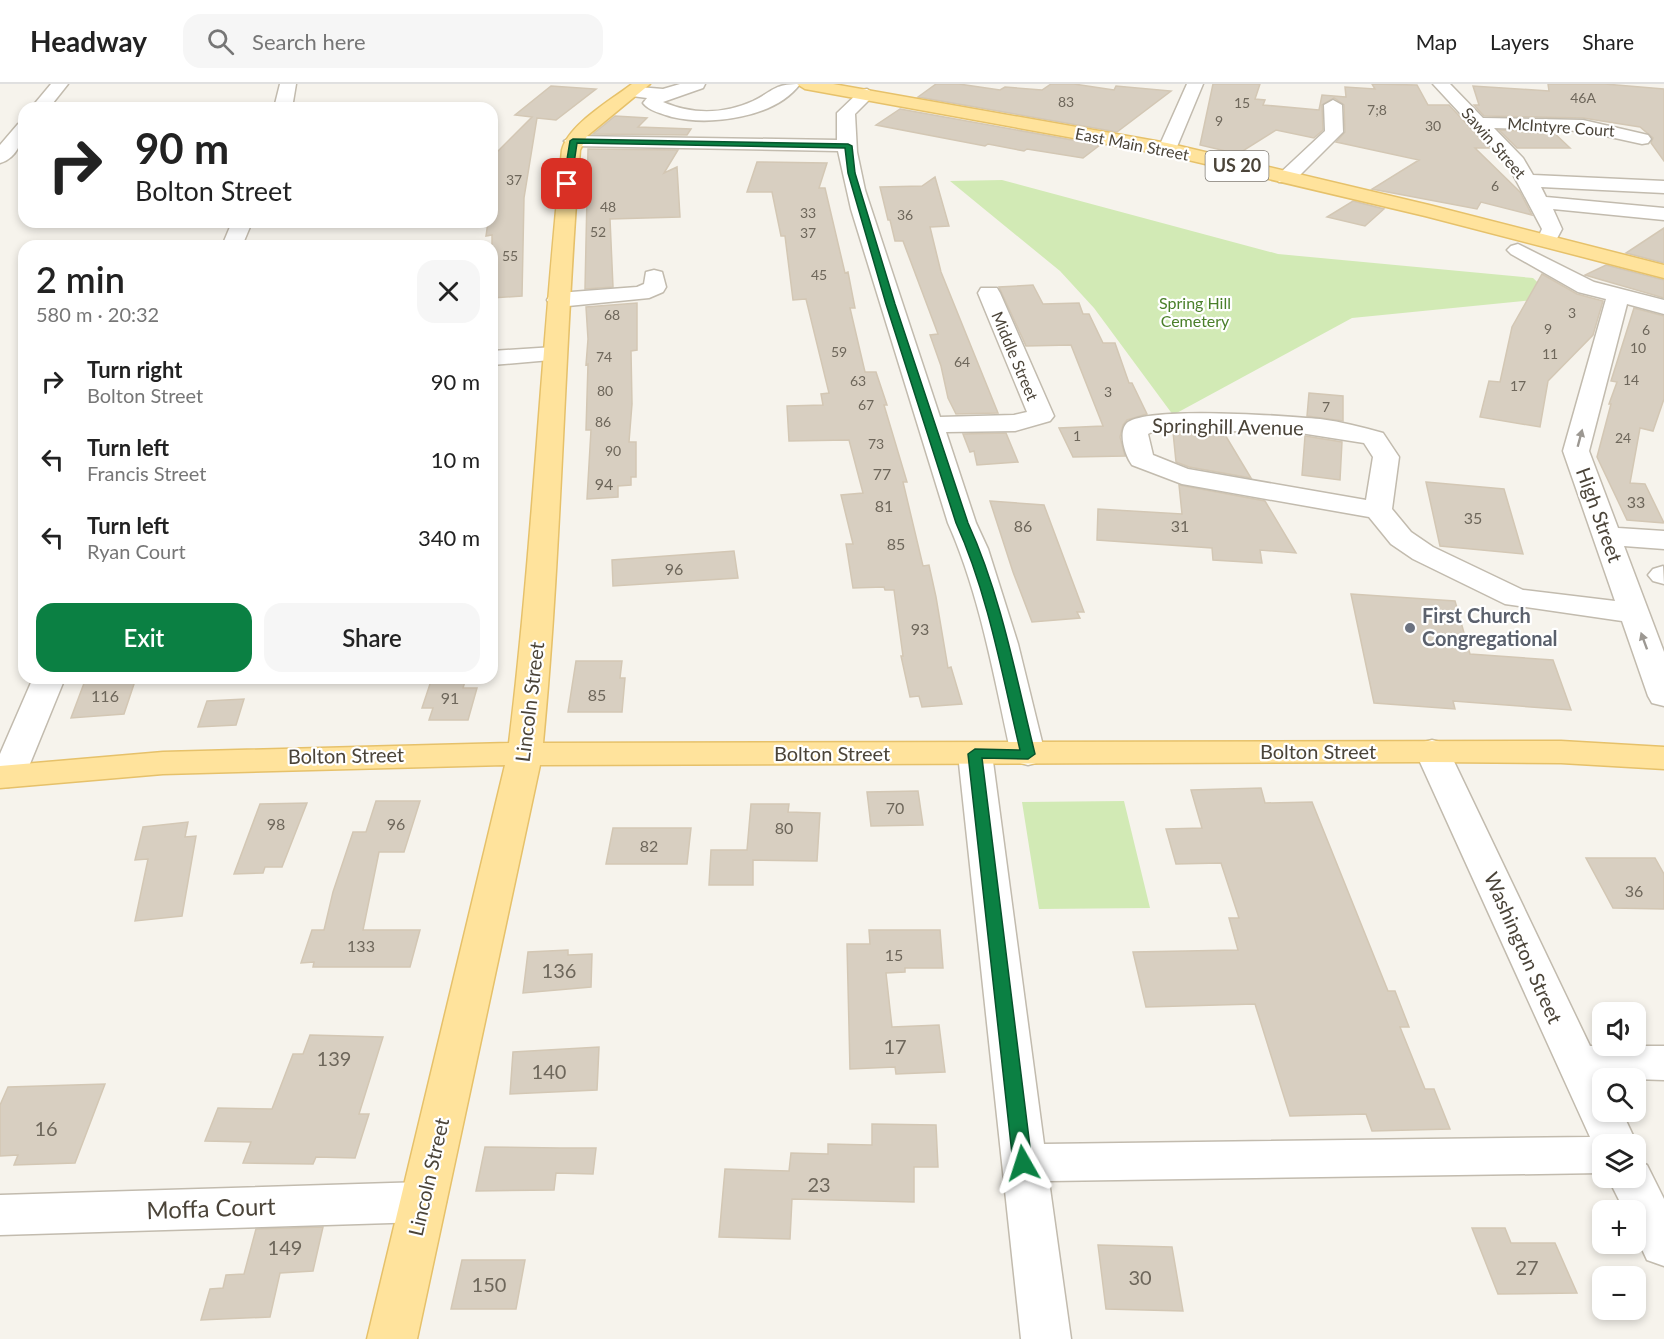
<!DOCTYPE html>
<meta charset="utf-8">
<style>
body{margin:0;font-family:Lato,sans-serif;background:#f6f6f6;color:#222;height:100vh;display:flex;flex-direction:column;font-size:22px;white-space:nowrap}
*{box-sizing:border-box;margin:0}
p{font-size:20px;color:#767676}
.icon{flex:none;width:33px;height:33px;fill:none;stroke:currentColor;stroke-width:2;stroke-linecap:round;stroke-linejoin:round}
.map{position:relative;flex:1;overflow:hidden}
.details{position:absolute;left:18px;top:156px;width:480px;height:444px;display:flex;flex-direction:column;background:#fff;border-radius:18px;box-shadow:0 3px 9px #0003}
.details>*{flex:none}
.top-card{position:absolute;left:18px;top:18px;width:480px;height:126px;border-radius:18px;box-shadow:0 3px 9px #0003;background:#fff;color:#222;overflow:hidden}
.fabs{position:absolute;left:1592px;top:918px;display:grid;gap:12px}
.fabs a{display:grid;place-items:center;width:54px;height:54px;border-radius:12px;background:#fff;box-shadow:0 3px 9px #0003;font-size:30px}
.pin{position:absolute;display:grid;place-items:center;width:51px;height:51px;color:#fff;margin:-26px;border-radius:12px;box-shadow:0 3px 9px #0006}
.me{position:absolute;width:66px;margin:-33px;rotate:354deg;stroke-linejoin:round;filter:drop-shadow(0 0 4px #0008)}
.turn{display:flex;align-items:center;gap:21px;height:126px;padding:0 18px;font-size:27px}
.turn .icon{width:78px;height:78px;stroke-width:2.5}
.turn b{display:block;font-size:42px;line-height:51px}
.round{display:grid;place-items:center;flex:none;width:63px;height:63px;border-radius:18px;background:#f6f6f6}
.summary{display:flex;align-items:center;justify-content:space-between;height:102px;padding:0 18px}
h1{font-size:36px;font-weight:600;line-height:45px}
.button{display:flex;gap:12px;margin-top:auto;padding:12px 18px}
.button a{flex:1;height:69px;border-radius:18px;background:#0b8043;color:#fff;font-size:24px;font-weight:600;line-height:69px;text-align:center}
.button a+a{background:#f6f6f6;color:#222}
ul{padding:0;list-style:none}
li{display:flex;align-items:center;gap:18px;height:78px;padding:0 18px}
li div{flex:1}
li b{display:block;font-size:22px}
li em{font-style:normal}
header{display:flex;align-items:center;gap:36px;box-sizing:border-box;height:84px;padding:0 30px;background:#fff;border-bottom:2px solid #e0e0e0}
header strong{font-size:28px}
nav{display:flex;gap:33px;margin-inline-start:auto;font-size:21px}
.search{width:420px;height:54px;background:#f6f6f6;display:flex;align-items:center;gap:15px;box-sizing:border-box;padding:0 21px;border-radius:18px;color:#767676;font-size:22px}
.map>svg:first-child{display:block}
.green{fill:#d2eab5}
.building{fill:#d8cfc1;stroke:#d3c7b4;stroke-width:1.5}
.lines{fill:none;stroke-linecap:round;stroke-linejoin:round}
.minor-casing{stroke:#c2bbae;stroke-width:3}
.major-casing{stroke:#e6c16a;stroke-width:3}
.minor{fill:#fff;fill-rule:evenodd}
.major{fill:#ffe39c;fill-rule:evenodd}
.oneway{fill:#9c9892}
.route{fill:#0b8043;stroke:#07532c;stroke-width:1.5}
.worship-dot{fill:#6b7280;stroke:#fff;stroke-width:2}
.labels{text-anchor:middle;stroke-width:4.5;stroke-linejoin:round;paint-order:stroke}
.far-number-label{font-size:14px;fill:#6e675b}
.far-street-label{font-size:16px;fill:#4b4439;stroke:#fff}
.far-park-label{font-size:16px;fill:#4a7f2a;stroke:#fff}
.number-label{font-size:16px;fill:#6e675b}
.shield{fill:#fff;stroke:#817c74;stroke-width:1.5}
.shield-label{font-size:18px;font-weight:bold;fill:#4b4439}
.street-label{font-size:20px;fill:#4b4439;stroke:#fff}
.worship-label{font-size:20px;font-weight:bold;fill:#5b616d;stroke:#fff;text-anchor:start}
.near-number-label{font-size:20px;fill:#6e675b}
.near-street-label{font-size:24px;fill:#4b4439;stroke:#fff}
</style>
<header>
<strong>Headway</strong>
<div class="search"><svg class="icon" aria-label="search" viewBox="0 0 24 24"><circle cx="10" cy="10" r="6"/><path d="M15 15l6 6"/></svg>Search here</div>
<nav><a>Map</a><a>Layers</a><a>Share</a></nav>
</header>
<div class="map">
<svg width="1664" height="1255" viewBox="0 0 1664 1255">
<rect width="100%" height="100%" fill="#f6f3ec"/>
<path class="green" d="M1002,96L1278,170L1533,194L1554,214L1352,234L1173,331L1094,224L1060,187L950,97Z
M1124,717L1150,824L1039,825L1022,718Z"/>
<path class="building" d="M936,0H959L1000,6L1005,3L1042,6L1051,0H1074L1114,6L1116,2L1171,7L1117,48L918,13Z
M1213,0H1260L1255,15L1265,16L1263,21L1319,26L1322,11L1346,13L1345,3L1375,5L1372,0L1417,1L1428,21H1449L1489,64H1475L1520,108L1532,131L1481,118L1477,125L1372,105L1419,76L1336,58L1345,48L1344,21L1334,14L1322,21L1323,46L1314,54L1276,46L1238,70L1200,61Z
M1548,0H1605L1664,5V77L1651,59L1653,54L1640,43L1583,34L1484,32L1474,21H1479L1473,2L1549,7Z
M551,2L596,5L556,36L537,34L524,114L522,212L492,214V151L486,152L488,138H492L495,94H492V73L532,33L515,31Z
M900,25L1100,61L1083,74L1027,65L1024,67L988,60L985,62L876,41Z
M615,32L647,34L638,43L691,45L687,51L593,50Z
M1499,46L1553,48L1570,64H1517Z
M588,65L678,66L664,89L677,83L680,133L610,135L613,203L585,205Z
M757,78L827,79L819,104H825L845,189L848,188L855,224H850L865,288H876L887,321H884L907,398H903L923,482L929,481L936,513L948,584L951,583L962,620L922,623L919,612L910,613L901,572H903L894,506H885L884,503L853,504L846,460H853L841,411L863,409L849,356L789,357L787,322L823,321L821,310L829,309L806,215L793,216L785,152H781L772,108H747Z
M935,93L949,142L930,143L941,188L998,329L956,330L948,314L941,282L930,251L938,250L935,242L903,157H895L890,136H888L880,103L922,102Z
M1353,117L1384,125L1365,142L1327,133Z
M1664,144V179L1626,169Z
M1606,181L1664,196V214L1585,191Z
M1542,190L1577,210L1603,217L1593,251L1548,297L1540,343L1480,333L1489,297L1500,298L1512,243Z
M1033,201L1043,220L1079,219L1083,230H1089L1103,259H1115L1129,299H1132L1147,330L1127,336L1123,341L1120,353L1125,372L1073,373L1059,344L1103,342L1071,261L1026,262L999,203Z
M637,219V266L631,267L632,320L629,358H636V393H631V401L618,402V413L587,415L591,346H586L588,280L586,281L588,255L586,223Z
M1634,224L1664,232V315L1653,347L1640,344L1630,399L1645,400L1664,439L1627,436L1597,373L1611,320H1609L1617,298L1611,297Z
M1309,309L1343,312V337L1307,332Z
M1173,348L1224,349L1251,394L1189,383L1176,378Z
M1006,349L1018,378L977,381L974,367L970,368L963,350Z
M1305,352L1342,358L1340,396L1302,391Z
M1426,398L1504,405L1523,470L1440,462Z
M1179,401L1265,417L1296,469L1260,466L1262,479L1213,476L1212,464L1097,456L1098,425L1182,430Z
M990,417L1044,421L1084,528H1077L1080,534L1032,538L1013,488Z
M734,467L738,494L613,502L612,476Z
M1351,510L1455,517L1470,570L1553,576L1571,626L1453,617L1455,625L1374,619Z
M576,577H622L620,594H625L622,628H568Z
M86,594H136L124,630L71,634Z
M432,594H466L463,604H477L468,636H429L433,624H422Z
M244,615L236,641L198,643L207,617Z
M1261,704L1265,719L1312,718L1388,907H1395L1409,943H1400L1425,1005H1434L1450,1045L1372,1047L1366,1030L1290,1032L1255,920L1146,923L1133,868L1238,866L1229,834H1239L1221,779L1176,780L1166,745L1202,744L1191,706Z
M918,707L923,741L871,742L867,708Z
M376,717H420L404,768H379L363,846H420L410,883H313L314,878L301,879L312,846H324L333,808L353,748H366Z
M307,719L282,783H265L263,789L234,790L260,720Z
M751,720H789L788,728L820,729L817,777L753,776V801H709L711,766H747Z
M188,738L185,753L196,752L182,832L135,837L148,775L135,776L143,743Z
M613,744H691L687,780H606Z
M1586,774H1655L1664,790V825L1613,824Z
M869,846H940L943,884H905V888L886,889L892,943L939,941L945,988L896,990L895,983L850,985L847,860H870Z
M568,866V871L592,870L591,903L523,909L528,868Z
M310,951L383,953L359,1030H369L355,1074L316,1073L313,1080L243,1079L251,1058L205,1057L218,1024L272,1025L293,970H303Z
M599,963L597,1006L510,1010L513,968Z
M105,1000L75,1079L14,1081L18,1071L0,1072V1021L8,1003Z
M872,1040L936,1041L938,1083H914V1118L792,1115L790,1155L719,1153L725,1085L789,1087L791,1069L828,1070V1060L872,1061Z
M485,1063L560,1064H596L593,1090L556,1089L554,1106L476,1107Z
M323,1143L313,1187L280,1189L270,1233L201,1236L210,1205L223,1204L226,1191L244,1190L256,1145Z
M1472,1144H1505L1511,1159H1555L1577,1209L1498,1210Z
M1098,1161L1172,1163L1183,1227L1106,1225Z
M462,1176H525L516,1225H451Z"/>
<g class="lines">
<g class="minor-casing">
<path id="minor" d="M51,0H68L49,24H31Z
M280,0H296L292,24H274Z
M680,0H705L703,4L663,18C693,31 724,30 753,17C775,6 774,0 800,0C775,34 710,42 672,33C663,30 649,27 643,19L647,14L632,12L630,8L638,3L663,5Z
M1187,0H1203L1176,65L1167,71L1160,69L1158,65Z
M1433,0H1450L1483,34L1583,36L1648,51L1651,55L1648,59L1642,60L1583,47L1494,44L1523,74L1533,91L1664,97V109L1541,103L1546,113L1664,124V136L1553,125L1562,145L1554,160H1540L1537,156L1542,145L1508,81Z
M867,5L875,10L855,30L857,68L865,106L940,333L1014,331L1027,328L978,209L981,204H997L1000,209L1054,332L1050,337L1015,347L946,348L976,439L988,465L1018,560L1045,670L1040,678L1028,681L1016,678L1011,670C994,593 980,511 948,439L851,125L838,67L573,62L564,57L573,52L837,56V29L861,6Z
M1333,16L1342,21L1343,48L1293,98H1279L1276,94L1279,90L1325,47L1324,21Z
M24,39C24,54 18,74 0,79V61L18,40Z
M232,138H252L242,162H222Z
M1518,160L1594,198L1664,216V230L1627,220L1589,367L1618,444L1664,447V465L1624,462L1664,568V622L1652,619L1648,612L1622,537L1505,520L1413,475L1391,460L1369,433L1182,400L1132,381C1125,371 1117,347 1128,338C1152,322 1287,332 1320,335C1342,338 1362,343 1383,349L1399,373L1392,425L1411,448L1433,463L1523,506L1615,517L1563,367L1606,215L1578,208L1511,170L1507,166L1511,162ZM1156,346L1294,348L1364,359L1373,373L1366,416L1188,385L1153,371L1148,350Z
M654,186L662,188L666,203L663,208L649,214L558,223L550,221L547,216L550,211L558,209L637,203L644,200L646,188Z
M554,263L562,265L566,270L562,275L492,281V267Z
M1663,482L1664,500L1653,497L1648,491L1653,485Z
M33,594H65L25,692L20,700L8,703L0,701V670Z
M1432,656L1444,659L1449,667L1590,962H1664V996L1602,994V1028H1622L1637,1060L1635,1064V1060H1602V1089L1049,1097L1071,1255H1021L958,670L963,662L975,659L987,662L992,670L1044,1060L1590,1053L1415,667L1420,659Z
M1635,1076L1647,1081L1664,1115V1182L1647,1176L1635,1150V1126H1624L1608,1094H1635Z
M423,1098L439,1104L446,1118L439,1132L423,1138L0,1151V1111Z"/>
</g>
<g class="major-casing">
<path id="major" d="M632,0H650L587,52L580,66C564,263 562,462 543,659L1561,657L1664,663V685L1561,679L1432,678L540,681L417,1255H367L505,681L163,690L0,704V682L163,668L509,659C533,462 541,263 562,66C568,41 611,16 632,0Z
M797,0H833L1167,59L1429,121L1664,181V194L1425,132L1167,71L805,5Z"/>
</g>
<use href="#minor" class="minor"/>
<use href="#major" class="major"/>
</g>
<defs><path id="oneway-solid" d="M-6-.8H1V-3.2L6.5 0L1 3.2V.8H-6Z" transform="scale(1.5)"/></defs>
<g class="oneway">
<use href="#oneway-solid" transform="translate(1580 354) rotate(-75)"/>
<use href="#oneway-solid" transform="translate(1644 557) rotate(-110)"/>
</g>
<path class="route" d="M573,55L848,60L852,62L855,89L895,220L968,439C1001,511 1016,593 1035,670L1028,675L982,674L1032,1079L1029,1085L1023,1087L1016,1085L1013,1079L968,670L975,665L1020,666C1002,590 988,510 956,439L886,220L848,89L845,64L577,59L571,100L567,102L563,100L570,57Z"/>
<circle class="worship-dot" cx="1410" cy="544" r="6"/>
<g class="labels">
<g class="far-number-label">
<text x="1583" y="19">46A</text>
<text x="1066" y="23">83</text>
<text x="1242" y="24">15</text>
<text x="1377" y="31">7;8</text>
<text x="1219" y="42">9</text>
<text x="1433" y="47">30</text>
<text x="514" y="101">37</text>
<text x="1495" y="107">6</text>
<text x="608" y="128">48</text>
<text x="808" y="134">33</text>
<text x="905" y="136">36</text>
<text x="598" y="153">52</text>
<text x="808" y="154">37</text>
<text x="510" y="177">55</text>
<text x="819" y="196">45</text>
<text x="1572" y="234">3</text>
<text x="612" y="236">68</text>
<text x="1548" y="250">9</text>
<text x="1646" y="251">6</text>
<text x="1638" y="269">10</text>
<text x="839" y="273">59</text>
<text x="1550" y="275">11</text>
<text x="604" y="278">74</text>
<text x="962" y="283">64</text>
<text x="1631" y="301">14</text>
<text x="858" y="302">63</text>
<text x="1518" y="307">17</text>
<text x="605" y="312">80</text>
<text x="1108" y="313">3</text>
<text x="866" y="326">67</text>
<text x="1326" y="328">7</text>
<text x="603" y="343">86</text>
<text x="1077" y="357">1</text>
<text x="1623" y="359">24</text>
<text x="876" y="365">73</text>
<text x="613" y="372">90</text>
</g>
<g class="far-street-label">
<text transform="translate(1561 43) rotate(4)" y="6">McIntyre Court</text>
<text transform="translate(1494 59) rotate(49)" y="6">Sawin Street</text>
<text transform="translate(1132 60) rotate(11)" y="6">East Main Street</text>
<text transform="translate(1015 272) rotate(67)" y="6">Middle Street</text>
</g>
<g class="far-park-label">
<text x="1195" y="225">Spring Hill<tspan x="1195" dy="18">Cemetery</tspan></text>
</g>
<g class="number-label">
<text x="882" y="396">77</text>
<text x="604" y="406">94</text>
<text x="1636" y="424">33</text>
<text x="884" y="428">81</text>
<text x="1473" y="440">35</text>
<text x="1023" y="448">86</text>
<text x="1180" y="448">31</text>
<text x="896" y="466">85</text>
<text x="674" y="491">96</text>
<text x="920" y="551">93</text>
<text x="597" y="617">85</text>
<text x="105" y="618">116</text>
<text x="450" y="620">91</text>
<text x="895" y="730">70</text>
<text x="276" y="746">98</text>
<text x="396" y="746">96</text>
<text x="784" y="750">80</text>
<text x="649" y="768">82</text>
<text x="1634" y="813">36</text>
<text x="361" y="868">133</text>
<text x="894" y="877">15</text>
</g>
<rect class="shield" x="1205.5" y="67" width="63" height="30" rx="4.5"/>
<g class="shield-label">
<text x="1237" y="88">US 20</text>
</g>
<g class="street-label">
<text transform="translate(1228 343) rotate(1)" y="7">Springhill Avenue</text>
<text transform="translate(1599 431) rotate(70)" y="7">High Street</text>
<text transform="translate(530 618) rotate(-83)" y="7">Lincoln Street</text>
<text x="1318" y="675">Bolton Street</text>
<text x="832" y="677">Bolton Street</text>
<text transform="translate(346 672) rotate(-1)" y="7">Bolton Street</text>
<text transform="translate(1523 864) rotate(66)" y="7">Washington Street</text>
<text transform="translate(429 1093) rotate(-77)" y="7">Lincoln Street</text>
</g>
<g class="worship-label">
<text x="1422" y="539">First Church<tspan x="1422" dy="23">Congregational</tspan></text>
</g>
<g class="near-number-label">
<text x="559" y="894">136</text>
<text x="895" y="970">17</text>
<text x="334" y="982">139</text>
<text x="549" y="995">140</text>
<text x="46" y="1052">16</text>
<text x="819" y="1108">23</text>
<text x="285" y="1171">149</text>
<text x="1527" y="1191">27</text>
<text x="1140" y="1201">30</text>
<text x="489" y="1208">150</text>
</g>
<g class="near-street-label">
<text transform="translate(211 1125) rotate(-2)" y="8">Moffa Court</text>
</g>
</g>
</svg>
<div class="fabs">
<a><svg class="icon" aria-label="sound" viewBox="0 0 24 24"><path d="M4 9h4l5-4v14l-5-4H4zM17 9q2 3 0 6"/></svg></a>
<a><svg class="icon" aria-label="search" viewBox="0 0 24 24"><circle cx="10" cy="10" r="6"/><path d="M15 15l6 6"/></svg></a>
<a><svg class="icon" aria-label="layers" viewBox="0 0 24 24"><path d="M12 4l9 5-9 5-9-5zM3 14l9 5 9-5"/></svg></a>
<a>+</a>
<a>−</a>
</div>
<div class="pin" style="left:567px;top:100px;background:#d93025"><svg class="icon" aria-label="arrive" viewBox="0 0 24 24"><path d="M6 21V4h12l-3 4 3 4H6"/></svg></div>
<svg class="me" style="left:1023px;top:1079px" viewBox="-20 -20 40 40"><path d="M0-17L14 15 0 8-14 15z" fill="#0b8043" stroke="#fff" stroke-width="4"/></svg>
<div class="top-card">
<div class="turn"><svg class="icon" aria-label="right" viewBox="0 0 24 24"><path d="M7 20v-9h11M14 6l5 5-5 5"/></svg><div><b>90 m</b>Bolton Street</div></div>
</div>
<section class="details">
<div class="summary"><div><h1>2 min</h1><p>580 m · 20:32</p></div><a class="round"><svg class="icon" aria-label="close" viewBox="0 0 24 24"><path d="M6 6l12 12M18 6L6 18"/></svg></a></div>
<ul>
<li><svg class="icon" aria-label="right" viewBox="0 0 24 24"><path d="M7 20v-9h11M14 6l5 5-5 5"/></svg><div><b>Turn right</b><p>Bolton Street</p></div><em>90 m</em></li>
<li><svg class="icon" aria-label="left" viewBox="0 0 24 24"><path d="M17 20v-9H6M10 6l-5 5 5 5"/></svg><div><b>Turn left</b><p>Francis Street</p></div><em>10 m</em></li>
<li><svg class="icon" aria-label="left" viewBox="0 0 24 24"><path d="M17 20v-9H6M10 6l-5 5 5 5"/></svg><div><b>Turn left</b><p>Ryan Court</p></div><em>340 m</em></li>
</ul>
<div class="button"><a>Exit</a><a>Share</a></div>
</section>
</div>
